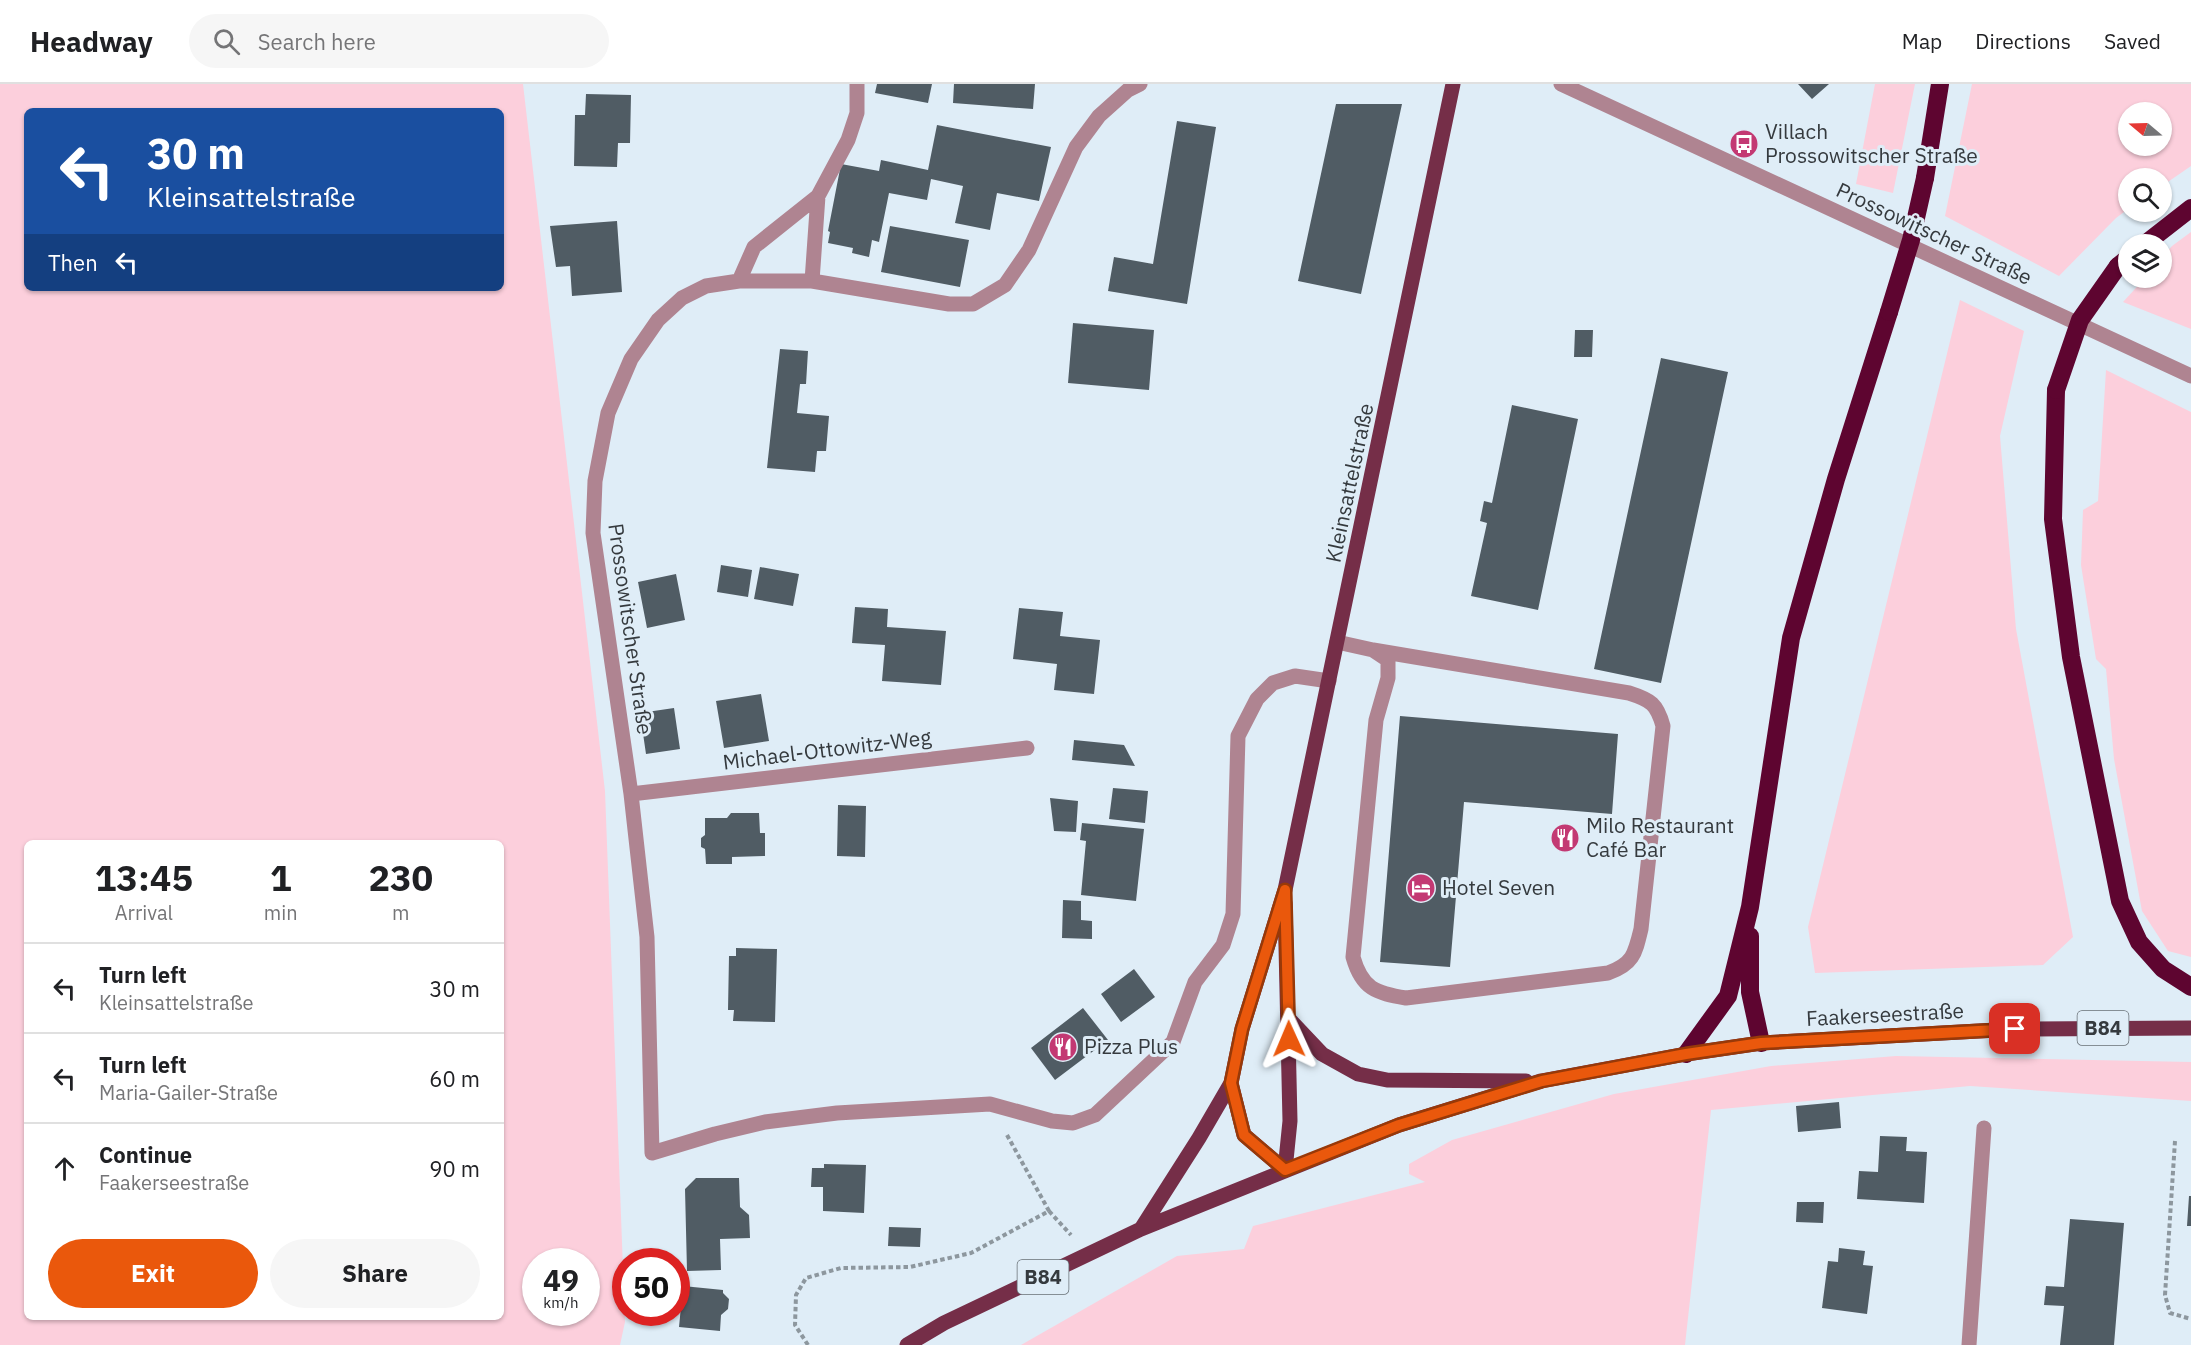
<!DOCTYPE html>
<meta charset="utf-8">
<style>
body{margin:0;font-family:"IBM Plex Sans",sans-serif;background:#f6f6f6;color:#202124;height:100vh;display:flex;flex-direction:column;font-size:22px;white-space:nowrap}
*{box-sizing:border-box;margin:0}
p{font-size:20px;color:#757577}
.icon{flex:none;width:33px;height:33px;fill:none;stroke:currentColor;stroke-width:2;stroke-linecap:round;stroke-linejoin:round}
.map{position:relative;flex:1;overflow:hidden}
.drawer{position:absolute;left:24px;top:756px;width:480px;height:480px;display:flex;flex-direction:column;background:#fff;border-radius:9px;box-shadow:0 2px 4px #0004}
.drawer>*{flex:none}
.banner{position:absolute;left:24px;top:24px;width:480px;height:183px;border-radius:9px;box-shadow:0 2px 4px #0004;background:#1a4fa0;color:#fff;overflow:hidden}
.needle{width:39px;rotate:289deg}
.buttons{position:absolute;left:2118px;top:18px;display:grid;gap:12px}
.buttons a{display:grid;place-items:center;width:54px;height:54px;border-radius:50%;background:#fff;box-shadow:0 2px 4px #0004;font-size:30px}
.speed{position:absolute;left:522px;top:1164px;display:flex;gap:12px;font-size:30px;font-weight:700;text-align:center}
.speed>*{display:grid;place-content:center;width:78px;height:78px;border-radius:50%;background:#fff;box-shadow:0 2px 4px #0004;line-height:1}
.speed small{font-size:15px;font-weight:400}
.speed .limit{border:9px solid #d22;background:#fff;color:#111}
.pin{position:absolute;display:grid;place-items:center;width:51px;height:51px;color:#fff;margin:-26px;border-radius:12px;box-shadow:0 3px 9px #0006}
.me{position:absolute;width:66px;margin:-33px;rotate:359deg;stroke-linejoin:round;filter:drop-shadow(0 0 4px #0008)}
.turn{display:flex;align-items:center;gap:21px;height:126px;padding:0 24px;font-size:27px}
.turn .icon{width:78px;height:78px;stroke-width:2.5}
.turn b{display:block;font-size:42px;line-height:51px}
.then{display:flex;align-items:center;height:57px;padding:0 24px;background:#0003;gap:12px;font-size:22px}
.eta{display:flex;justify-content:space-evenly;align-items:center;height:102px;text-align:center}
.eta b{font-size:36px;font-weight:800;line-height:42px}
.cta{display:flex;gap:12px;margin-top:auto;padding:12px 24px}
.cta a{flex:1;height:69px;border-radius:36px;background:#ea580c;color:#fff;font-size:24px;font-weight:800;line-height:69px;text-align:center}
.cta a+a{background:#f6f6f6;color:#202124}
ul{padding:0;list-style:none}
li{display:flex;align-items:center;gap:18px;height:90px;padding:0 24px;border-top:2px solid #e0e0e0}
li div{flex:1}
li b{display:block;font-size:22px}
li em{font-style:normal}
header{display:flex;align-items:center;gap:36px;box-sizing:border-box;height:84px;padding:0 30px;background:#fff;border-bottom:2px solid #e0e0e0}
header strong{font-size:28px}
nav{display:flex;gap:33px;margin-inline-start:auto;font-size:21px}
.search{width:420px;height:54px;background:#f6f6f6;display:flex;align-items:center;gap:15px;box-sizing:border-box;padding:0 21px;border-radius:33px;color:#757577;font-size:22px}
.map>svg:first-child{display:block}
.green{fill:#fccfdc;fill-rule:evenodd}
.building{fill:#505c64}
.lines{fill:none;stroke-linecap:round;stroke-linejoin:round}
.path{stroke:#8d979e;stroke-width:4;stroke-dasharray:4.5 3;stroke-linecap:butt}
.minor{stroke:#af8491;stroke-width:15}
.major{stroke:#752e48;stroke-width:15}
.highway{stroke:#5e0530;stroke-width:18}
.highway-bridge{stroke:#5e0530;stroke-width:18}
.route-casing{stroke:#983908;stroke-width:15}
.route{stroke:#ea580c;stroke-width:10}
.labels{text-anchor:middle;stroke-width:6;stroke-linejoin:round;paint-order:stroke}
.shield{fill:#dfedf7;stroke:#687076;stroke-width:1.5}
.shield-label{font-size:20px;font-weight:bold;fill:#353a3e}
.poi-label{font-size:21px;fill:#353a3e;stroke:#dfedf7;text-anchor:start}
.street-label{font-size:21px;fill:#353a3e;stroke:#dfedf7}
</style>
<header>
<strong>Headway</strong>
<div class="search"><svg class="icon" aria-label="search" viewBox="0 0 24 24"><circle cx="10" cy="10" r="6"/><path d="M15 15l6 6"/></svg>Search here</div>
<nav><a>Map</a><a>Directions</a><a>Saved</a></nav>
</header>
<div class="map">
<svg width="2191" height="1261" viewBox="0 0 2191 1261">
<rect width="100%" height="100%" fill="#dfedf7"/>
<path class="green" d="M0,0H523L605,707L625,1238L620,1261H0ZM27,27H501V204H27ZM27,759H501V1233H27ZM536,1178H586V1228H536Z
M1875,0H1915L1893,109L1856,100Z
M1972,0H2191V82L2162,102V94H2128V125L2116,134L2059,192L1945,132ZM2162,28V62H2128V28Z
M2191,148V245L2123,218L2145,194H2162V174L2172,162Z
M1960,216L2024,247L2000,352L2016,545L2073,853L2043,881L1815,889L1808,843Z
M2106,286L2191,328V873L2168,867L2142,827L2114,675L2106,585L2096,575L2081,481L2083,426L2098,417Z
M1896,972L2191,978V1017L1970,1002L1711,1026L1685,1261H1021L1177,1172L1244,1165L1253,1142L1425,1098L1409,1090V1080L1452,1056L1614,1010L1771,982Z"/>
<path class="building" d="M877,0H932L928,19L875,9Z
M954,0H1035L1033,25L953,19Z
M1798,0H1829L1812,15Z
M586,10L631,11L630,59H618L617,83L574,82L575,31H585Z
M1336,20H1402L1361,210L1298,197Z
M1177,37L1216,43L1187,220L1108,207L1114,173L1153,180Z
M937,41L1051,63L1039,117L997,109L990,146L955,139L963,102L931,95L927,116L889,109L879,158L872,156L869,173L852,169L853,164L828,159L830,148L828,147L841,80L879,87L881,76L928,86Z
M617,137L622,208L572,212L570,182L556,183L550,142Z
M890,142L969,156L960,203L881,188Z
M1073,239L1154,246L1149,306L1068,299Z
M1575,246H1593L1592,273H1574Z
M780,265L808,267L806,300H800L797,329L829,332L826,367H817L815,388L767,384Z
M1661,274L1728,288L1661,599L1594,585Z
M1512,321L1578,335L1538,526L1471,512L1487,439L1480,437L1484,417L1492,419Z
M721,481L752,486L748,513L717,508Z
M760,483L799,490L793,522L754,515Z
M676,490L685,536L647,544L638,498Z
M855,523L888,525L887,543L946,547L941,601L882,597L885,561L852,559Z
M1019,524L1063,528L1060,552L1100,556L1094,610L1054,606L1057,580L1013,575Z
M761,610L769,657L724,664L716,617Z
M674,624L680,665L646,670L640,629Z
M1400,632L1618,650L1612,730L1464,718L1450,883L1380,878Z
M1074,656L1124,661L1135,682L1072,676Z
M1113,704L1148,707L1145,739L1109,735Z
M1050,714L1078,717L1076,748L1054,747Z
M838,721L866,722L865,773L837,772Z
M731,729H759L760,749H765V772L732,773V780H706L705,765L701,763V754L705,751V734H727Z
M1082,739L1144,745L1136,817L1081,811L1086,757L1080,756Z
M1063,816L1081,817V836L1092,837V855L1062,854Z
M736,864L777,865L775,938L733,937L734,926H728L729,872H736Z
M1134,885L1155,913L1121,938L1101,910Z
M1083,924L1108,956L1055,996L1031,964Z
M1839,1018L1841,1044L1798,1048L1796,1022Z
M1880,1052L1907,1053L1906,1067L1927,1068L1924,1119L1857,1115L1859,1087L1878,1088Z
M824,1080L866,1081L864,1129L823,1127V1103H811L812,1084H824Z
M696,1094H739L740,1123L749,1131L750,1154L720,1155L721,1186L687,1187L685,1105Z
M2189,1112H2191V1142H2187Z
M1797,1118H1824L1823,1139L1796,1138Z
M2070,1135L2124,1139L2114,1261H2060L2064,1222L2044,1221L2046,1202L2064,1203Z
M889,1143L921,1144L920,1163L888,1162Z
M1839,1164L1865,1167L1863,1181L1873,1182L1867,1230L1822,1224L1828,1177L1838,1178Z
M683,1202L723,1206V1209L729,1215L728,1225L721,1231L720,1247L679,1243Z"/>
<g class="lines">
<path class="path" d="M2175,1057L2165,1211L2170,1229L2191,1235
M1049,1127L1071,1151
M808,1261L795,1241L796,1211L806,1194L841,1184L910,1183L971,1169L1049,1127L1007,1051"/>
<path class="minor" d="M1140,0L1128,6L1099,32L1076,63L1029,166L1005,201L973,220H949L812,197H739L706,202L682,214L658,236L631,275L608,329L595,397L593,449L631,710L647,853L652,1069L715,1050L765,1038L837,1029L990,1020L1052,1037L1073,1039L1095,1031L1173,958L1195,898L1223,861L1233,830L1238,652L1257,615L1273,599L1295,592L1329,597
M1561,0L2191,292
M739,197L754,163L818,112
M812,197L818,112L848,56L857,29V0
M1337,558L1373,566L1629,609C1651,616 1657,620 1663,642L1641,845C1635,870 1633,880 1608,889L1406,914C1376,909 1362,905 1353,873L1376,636L1388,594V576L1373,566
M631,710L1027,664
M1969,1261L1984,1044"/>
<path class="major" d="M1289,935L1322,970L1358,990L1387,996L1526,997
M1285,1086L1244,1051L1231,999L1242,945L1285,806L1453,0
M1285,1086L1290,1037L1285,819
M1141,1145L1199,1054L1231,999
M907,1261L944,1239L1141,1145L1399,1041L1541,997L1686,970L1761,959L2015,945L2191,944"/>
<path class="highway" d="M1925,94L1940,0
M2145,160L2191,124
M2118,182L2128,174
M2056,306L2053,435L2071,573L2120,817L2139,858L2163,885L2191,903
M1750,852V908L1761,959
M1686,970L1728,912L1750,823L1791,554L1836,395L1889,228"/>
<path class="highway-bridge" d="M1889,228L1911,156L1925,94
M2056,306L2080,236L2118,182"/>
</g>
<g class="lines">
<g class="route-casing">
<path id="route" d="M1289,955L1285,806L1242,945L1231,999L1244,1051L1285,1086L1399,1041L1542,997L1686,970L1761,959L2015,945"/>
</g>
<use href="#route" class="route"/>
</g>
<defs>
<g id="bus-disc" transform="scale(1.5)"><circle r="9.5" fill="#c33973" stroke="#dfedf7"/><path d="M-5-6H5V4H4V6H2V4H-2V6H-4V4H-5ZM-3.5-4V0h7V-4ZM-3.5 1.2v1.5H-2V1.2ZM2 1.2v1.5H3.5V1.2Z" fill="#fff"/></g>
<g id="restaurant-disc" transform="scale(1.5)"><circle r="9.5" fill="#c33973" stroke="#dfedf7"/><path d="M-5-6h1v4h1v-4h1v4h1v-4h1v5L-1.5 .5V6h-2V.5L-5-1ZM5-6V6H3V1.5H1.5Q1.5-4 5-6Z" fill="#fff"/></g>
<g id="hotel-disc" transform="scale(1.5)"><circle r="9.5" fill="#c33973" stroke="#dfedf7"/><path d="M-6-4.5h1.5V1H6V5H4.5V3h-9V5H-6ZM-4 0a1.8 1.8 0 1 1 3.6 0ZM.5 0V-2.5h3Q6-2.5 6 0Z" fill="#fff"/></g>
</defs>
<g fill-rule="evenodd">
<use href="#bus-disc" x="1744" y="60"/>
<use href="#restaurant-disc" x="1565" y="754"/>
<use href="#hotel-disc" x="1421" y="804"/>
<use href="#restaurant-disc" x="1063" y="963"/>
</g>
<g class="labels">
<g class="shield">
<rect x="2077.5" y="927" width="51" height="34" rx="4.5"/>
<rect x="1017.5" y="1176" width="51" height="34" rx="4.5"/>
</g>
<g class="shield-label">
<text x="2103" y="951">B84</text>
<text x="1043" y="1200">B84</text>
</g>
<g class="poi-label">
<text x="1765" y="55">Villach<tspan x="1765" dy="24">Prossowitscher Straße</tspan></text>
<text x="1586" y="749">Milo Restaurant<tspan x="1586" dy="24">Café Bar</tspan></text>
<text x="1442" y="811">Hotel Seven</text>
<text x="1084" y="970">Pizza Plus</text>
</g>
<g class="street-label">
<text transform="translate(1934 150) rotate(25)" y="7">Prossowitscher Straße</text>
<text transform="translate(1350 399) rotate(-78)" y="7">Kleinsattelstraße</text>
<text transform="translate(630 545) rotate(82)" y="7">Prossowitscher Straße</text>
<text transform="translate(827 666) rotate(-7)" y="7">Michael-Ottowitz-Weg</text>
<text transform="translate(1885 931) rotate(-3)" y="7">Faakerseestraße</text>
</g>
</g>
</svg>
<div class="buttons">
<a><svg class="needle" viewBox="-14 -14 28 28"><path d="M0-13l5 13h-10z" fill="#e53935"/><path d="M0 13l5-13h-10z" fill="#757577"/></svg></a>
<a><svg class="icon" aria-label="search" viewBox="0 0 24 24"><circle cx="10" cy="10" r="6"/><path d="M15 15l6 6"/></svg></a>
<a><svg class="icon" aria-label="layers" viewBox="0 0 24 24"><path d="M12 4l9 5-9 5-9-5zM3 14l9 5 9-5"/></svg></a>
</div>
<div class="speed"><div>49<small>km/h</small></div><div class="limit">50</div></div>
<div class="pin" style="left:2015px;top:945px;background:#d93025"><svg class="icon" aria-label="arrive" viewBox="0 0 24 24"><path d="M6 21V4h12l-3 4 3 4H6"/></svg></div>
<svg class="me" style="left:1289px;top:955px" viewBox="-20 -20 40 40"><path d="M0-17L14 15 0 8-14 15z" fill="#ea580c" stroke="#fff" stroke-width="4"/></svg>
<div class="banner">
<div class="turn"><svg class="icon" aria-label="left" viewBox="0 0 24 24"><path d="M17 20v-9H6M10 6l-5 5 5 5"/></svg><div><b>30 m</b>Kleinsattelstraße</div></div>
<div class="then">Then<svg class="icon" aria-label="left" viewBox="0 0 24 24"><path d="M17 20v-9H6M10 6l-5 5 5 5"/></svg></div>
</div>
<section class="drawer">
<div class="eta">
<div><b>13:45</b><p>Arrival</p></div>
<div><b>1</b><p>min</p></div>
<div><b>230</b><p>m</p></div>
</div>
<ul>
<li><svg class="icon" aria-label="left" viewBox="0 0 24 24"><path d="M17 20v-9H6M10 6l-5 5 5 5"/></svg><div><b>Turn left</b><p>Kleinsattelstraße</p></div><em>30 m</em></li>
<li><svg class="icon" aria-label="left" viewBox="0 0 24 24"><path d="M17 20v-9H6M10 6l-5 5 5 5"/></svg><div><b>Turn left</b><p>Maria-Gailer-Straße</p></div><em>60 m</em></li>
<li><svg class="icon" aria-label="ahead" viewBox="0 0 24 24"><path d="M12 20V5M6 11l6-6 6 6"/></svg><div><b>Continue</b><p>Faakerseestraße</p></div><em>90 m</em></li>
</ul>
<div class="cta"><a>Exit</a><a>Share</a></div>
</section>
</div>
